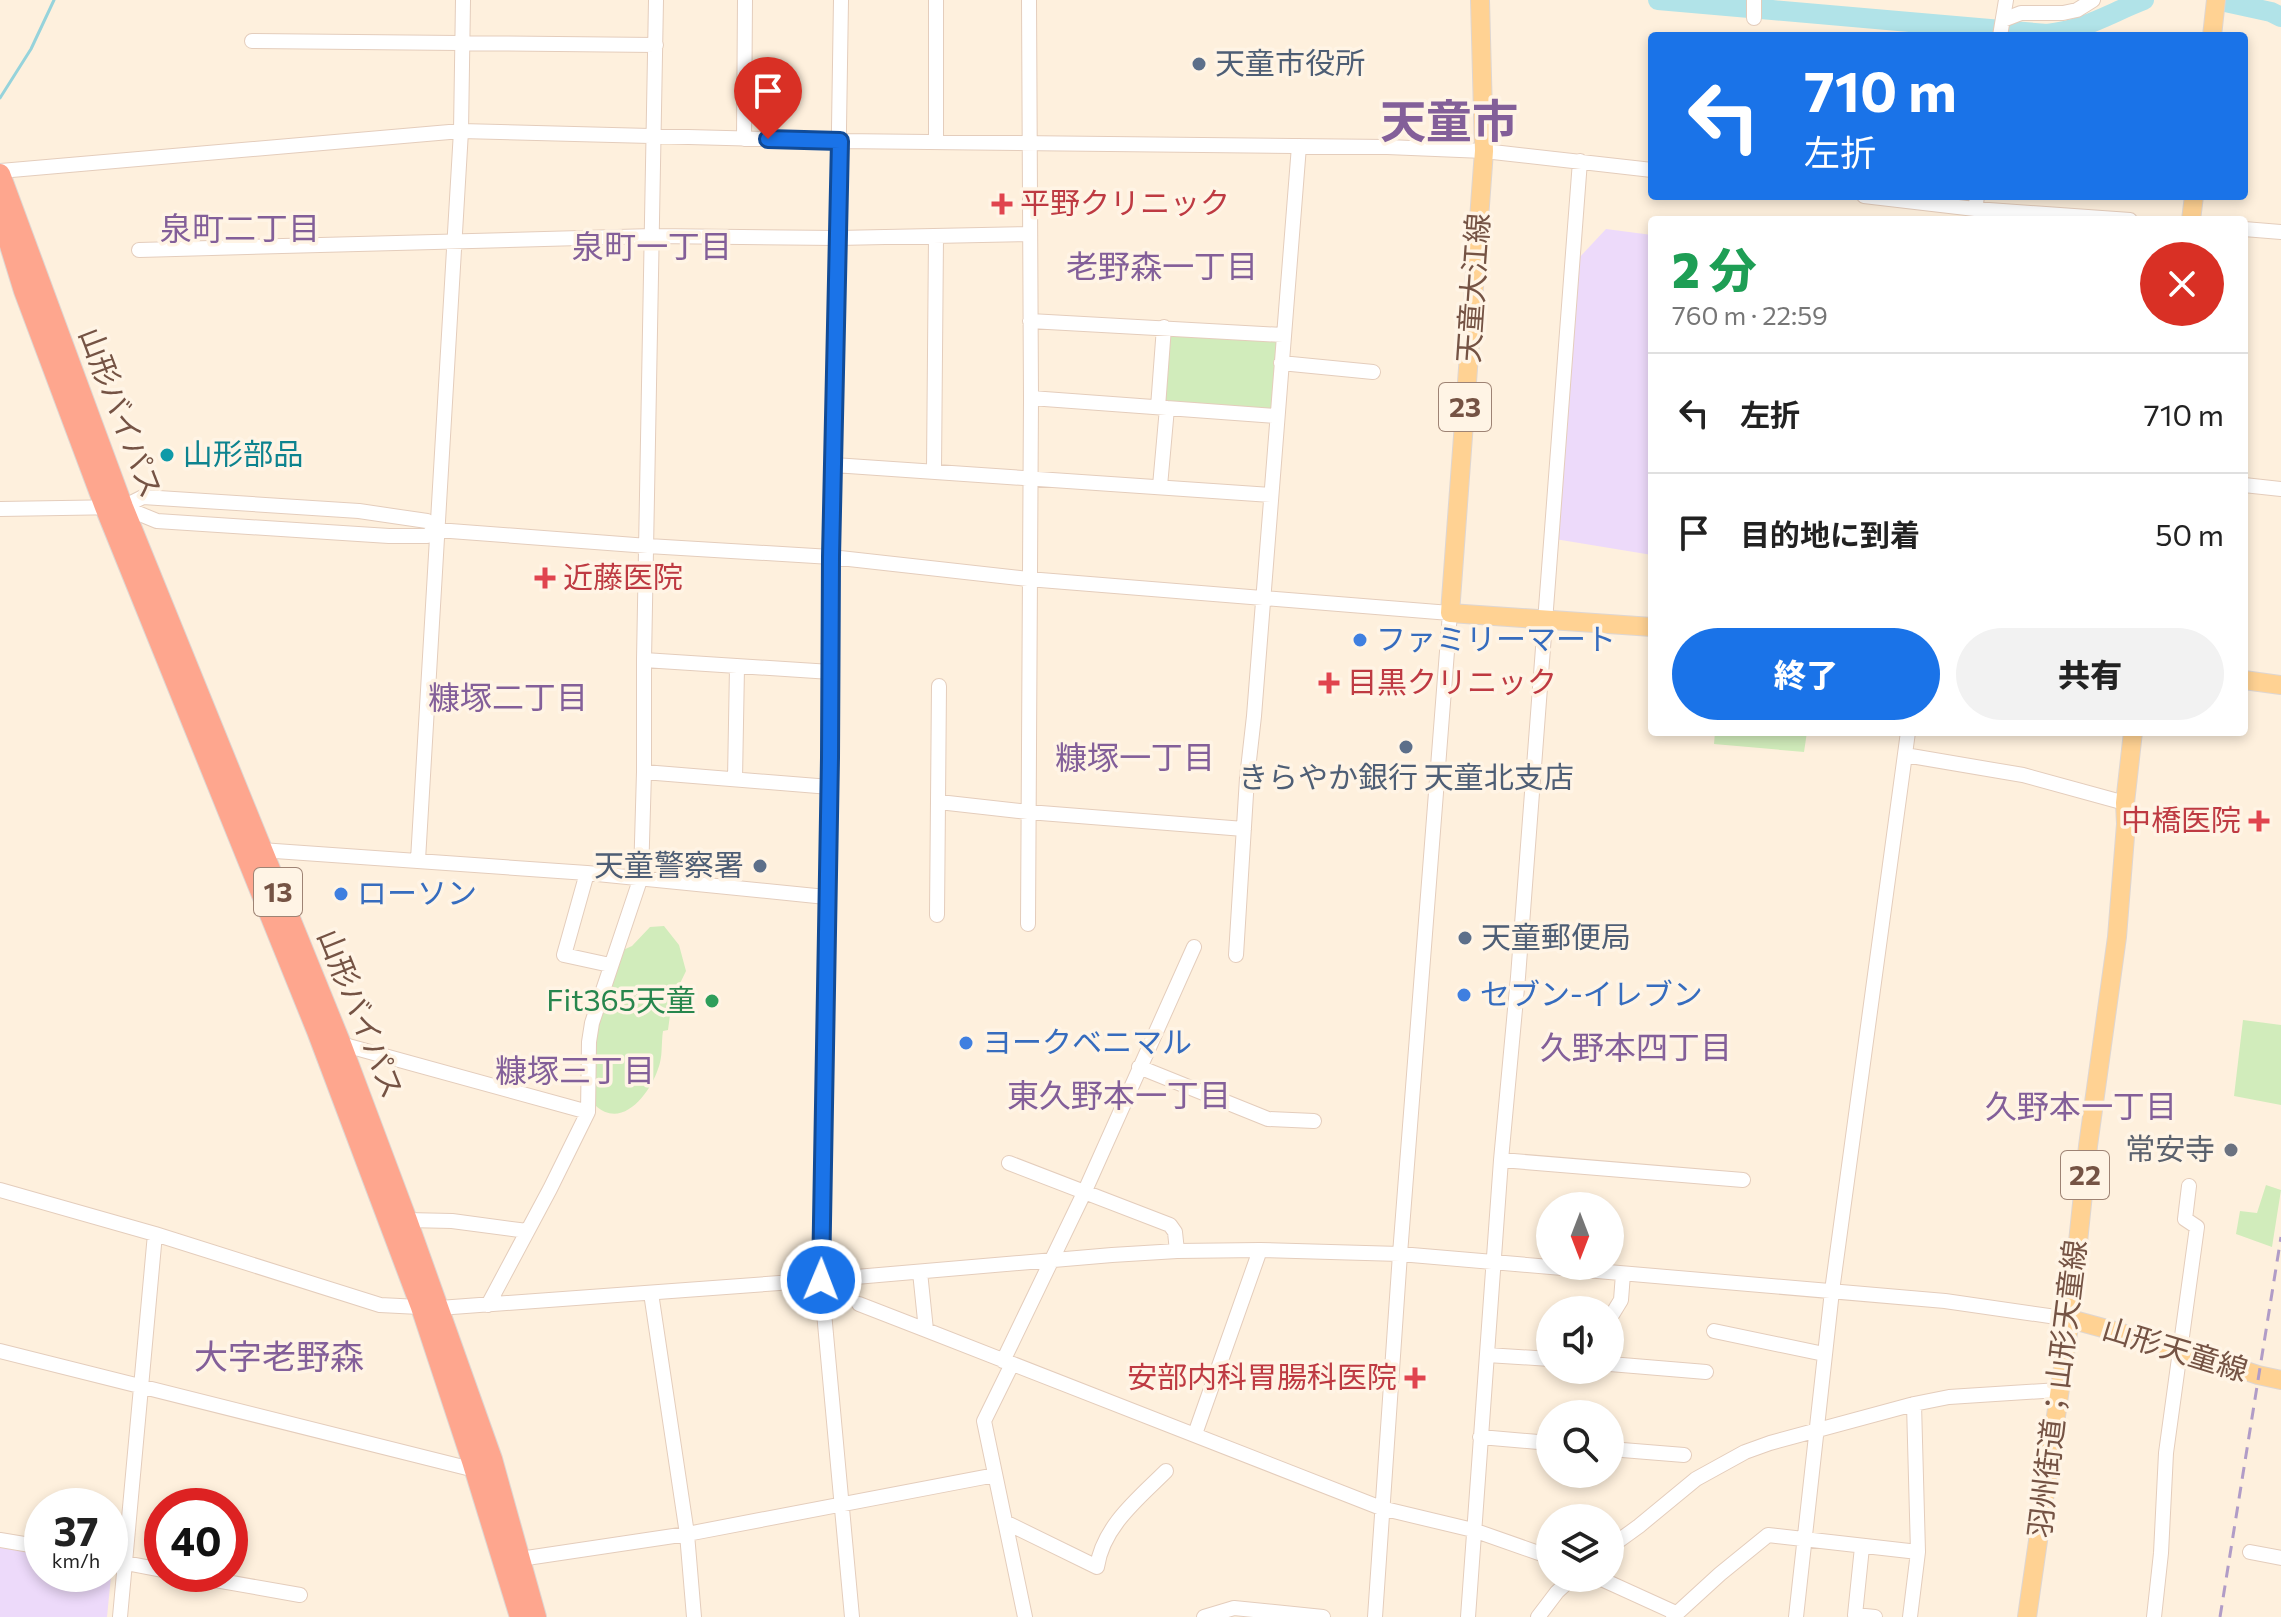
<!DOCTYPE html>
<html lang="ja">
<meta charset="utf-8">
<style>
body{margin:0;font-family:Commissioner,"Noto Sans JP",sans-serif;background:#f2f2f2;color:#222;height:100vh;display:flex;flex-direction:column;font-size:30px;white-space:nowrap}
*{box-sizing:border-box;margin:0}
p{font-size:26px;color:#767676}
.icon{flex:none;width:44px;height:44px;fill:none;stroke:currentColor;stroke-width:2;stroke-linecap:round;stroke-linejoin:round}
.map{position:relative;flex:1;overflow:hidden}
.panel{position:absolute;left:1648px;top:216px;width:600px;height:520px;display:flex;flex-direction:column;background:#fff;border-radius:8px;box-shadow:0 4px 12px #0003}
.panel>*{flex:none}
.guide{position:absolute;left:1648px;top:32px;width:600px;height:168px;border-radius:8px;box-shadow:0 4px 12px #0003;background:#1a73e8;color:#fff;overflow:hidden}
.needle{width:52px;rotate:180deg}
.controls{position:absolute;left:1536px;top:1192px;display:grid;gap:16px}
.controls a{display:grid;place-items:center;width:88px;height:88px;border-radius:50%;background:#fff;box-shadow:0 4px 12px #0003;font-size:40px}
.speed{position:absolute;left:24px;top:1488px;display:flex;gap:16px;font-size:40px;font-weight:700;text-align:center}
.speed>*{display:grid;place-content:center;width:104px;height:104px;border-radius:50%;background:#fff;box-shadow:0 4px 12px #0003;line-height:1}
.speed small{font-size:20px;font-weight:400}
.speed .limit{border:12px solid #d22;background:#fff;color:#111}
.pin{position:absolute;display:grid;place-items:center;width:68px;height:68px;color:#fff;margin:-82px -34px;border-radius:50% 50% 50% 0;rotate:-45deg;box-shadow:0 0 8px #0007}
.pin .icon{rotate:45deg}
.me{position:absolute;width:88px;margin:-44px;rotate:1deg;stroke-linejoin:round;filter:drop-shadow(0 0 6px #0008)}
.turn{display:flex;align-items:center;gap:28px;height:168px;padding:0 24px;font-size:36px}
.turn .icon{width:104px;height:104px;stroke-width:2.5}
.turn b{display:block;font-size:56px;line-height:68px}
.round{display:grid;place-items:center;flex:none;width:84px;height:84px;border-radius:42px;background:#f2f2f2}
.headline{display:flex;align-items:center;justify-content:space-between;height:136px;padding:0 24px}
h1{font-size:48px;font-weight:800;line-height:60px;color:#1e9e55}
.button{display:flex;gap:16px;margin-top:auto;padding:16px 24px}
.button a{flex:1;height:92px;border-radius:48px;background:#1a73e8;color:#fff;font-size:32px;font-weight:800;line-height:92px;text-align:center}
.button a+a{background:#f2f2f2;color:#222}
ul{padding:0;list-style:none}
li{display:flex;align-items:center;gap:24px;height:120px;padding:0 24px;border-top:2px solid #e0e0e0}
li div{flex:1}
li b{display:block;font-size:30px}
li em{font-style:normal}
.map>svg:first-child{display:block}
.education{fill:#eddafa}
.green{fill:#d1ecbb}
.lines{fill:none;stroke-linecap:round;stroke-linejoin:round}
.stream{stroke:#96d3db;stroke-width:3}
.river{stroke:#b1e3e8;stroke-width:20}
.minor-casing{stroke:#e4cdbc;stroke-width:16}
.major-casing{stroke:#ded6d2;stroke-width:20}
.highway-casing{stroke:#ded6d2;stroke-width:22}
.minor{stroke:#fff;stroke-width:14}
.major{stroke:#ffd293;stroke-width:18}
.highway{stroke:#fea68e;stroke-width:20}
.rail{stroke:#b19cc7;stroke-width:3;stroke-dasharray:12 8;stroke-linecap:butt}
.route-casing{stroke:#114b97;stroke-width:20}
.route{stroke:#1a73e8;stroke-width:14}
.service-dot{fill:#5c6f8a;stroke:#fff4e5;stroke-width:3}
.health-dot{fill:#e0444e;stroke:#fff4e5;stroke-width:3}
.culture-dot{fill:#0f9aa8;stroke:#fff4e5;stroke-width:3}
.shop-dot{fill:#3f7fe0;stroke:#fff4e5;stroke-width:3}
.leisure-dot{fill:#2e9e5b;stroke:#fff4e5;stroke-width:3}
.worship-dot{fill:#6b7280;stroke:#fff4e5;stroke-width:3}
.labels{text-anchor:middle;stroke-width:7;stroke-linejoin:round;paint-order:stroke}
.shield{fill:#fff4e5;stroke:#9e8374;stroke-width:2}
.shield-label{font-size:28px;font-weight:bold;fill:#755344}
.service-label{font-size:30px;fill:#4e5e75;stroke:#fff4e5;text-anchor:start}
.health-label{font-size:30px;fill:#be3a42;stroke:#fff4e5;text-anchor:start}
.street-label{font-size:30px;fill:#755344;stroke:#fff4e5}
.culture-label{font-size:30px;fill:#0d838f;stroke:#fff4e5;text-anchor:start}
.shop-label{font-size:30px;fill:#366cbe;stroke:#fff4e5;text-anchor:start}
.leisure-label{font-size:30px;fill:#27864d;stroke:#fff4e5;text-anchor:end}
.worship-label{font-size:30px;fill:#5b616d;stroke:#fff4e5;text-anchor:end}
.neighbourhood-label{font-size:32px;fill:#835f99;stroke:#fff4e5}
.quarter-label{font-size:34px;fill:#835f99;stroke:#fff4e5}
.town-label{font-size:46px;font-weight:bold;fill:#835f99;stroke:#fff4e5}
</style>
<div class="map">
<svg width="2281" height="1617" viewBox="0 0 2281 1617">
<rect width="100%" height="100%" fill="#fef0dd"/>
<path class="education" d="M1606,229L1652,235V555L1555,539L1578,259Z
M0,1545L42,1552V1574H110V1565L112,1566L107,1617H0Z"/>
<path class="green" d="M1165,329L1281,336L1274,414L1159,406Z
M1715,732H1807L1804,752L1714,744Z
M664,926L679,945L686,971L672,1000L668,1030L663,1031C661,1044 663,1057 658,1069C650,1093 622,1131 595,1105L594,1039L623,950L632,946L650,927Z
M2243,1020L2281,1025V1105L2234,1096Z
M2266,1185L2281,1190L2272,1247L2236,1234L2240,1211L2257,1213Z"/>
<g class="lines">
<path class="stream" d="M0,98L31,49L54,0"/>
<path class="river" d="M1658,0L2047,34C2085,30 2110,13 2144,0
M2216,0L2271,12L2281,17"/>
<g class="minor-casing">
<path id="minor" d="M841,0L821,1280L852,1617
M1754,0V18
M2003,20L2021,13H2063L2077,10L2093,0
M2000,36L2006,0
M252,41L656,45
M744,139L745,0
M936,142V0
M0,171L461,131L840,141L1387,147L1484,151L1652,170
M1864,196L1975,209L2130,220
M1974,220L1977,196
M2244,229L2281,232
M139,250L653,236L837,238L1030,234
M1030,321L1283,335
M1281,363L1373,372
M1031,398L1276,416
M1158,407L1164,327
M834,465L1271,495
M934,470L936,237
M2244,485L2281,489
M1160,486L1167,408
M123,507L143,497L359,511L427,521L437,530
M0,509L123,507L157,521L389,536H427L437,530L648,546L831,557L1028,579L1450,613L1400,1254L1375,1617
M644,660L656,0
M1905,755L2023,775L2125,803
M735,779L737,667
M830,787L644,772V660L831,672
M939,802L1028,812L1244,829
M261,850L587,873L826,897
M418,860L461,131L463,0
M587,873L564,955L610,965
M937,915L939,686
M1028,924L1031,398L1029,0
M1236,955L1247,778L1254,716L1299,146
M341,1044L588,1112
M1139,1067L1268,1119L1314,1121
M1501,1160L1743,1180
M1009,1163L1170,1225L1175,1232L1177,1251
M0,1190L155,1234L380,1305L439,1308L821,1280L1112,1255L1177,1251L1260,1250L1400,1254L1945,1301L2070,1319
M407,1220L452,1221L527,1231
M920,1272L926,1330L1381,1508L1473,1530L1550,1557
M651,1293L687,1534L694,1617
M859,1304L926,1330
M488,1305L550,1189L588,1112L589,1042L592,1023L641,877L644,772
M1610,1318L1621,1300L1623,1274
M1714,1331L1824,1354
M0,1351L475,1470
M1487,1355L1550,1359
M1003,1361L1084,1193L1194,947
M1012,1364L984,1421L1025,1617
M1610,1364L1706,1372
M1195,1434L1260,1250
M1480,1437L1550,1443
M1610,1449L1684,1455
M1005,1522L1097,1567C1103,1526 1139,1498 1166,1471
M0,1540L42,1547
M1610,1547L1639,1526L1696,1479L1745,1452L1770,1443L1914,1404L1949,1397L2059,1390
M1862,1547L1855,1615L1875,1617
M2250,1552L2281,1558
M520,1559L687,1534L995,1475
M110,1560L162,1570
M181,1574L300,1595
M1599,1578L1676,1613
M120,1617L155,1234
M1204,1617L1234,1608L1323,1617
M1468,1617L1501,1160L1518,977L1580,161
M1538,1617L1557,1592L1572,1578
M1673,1617L1720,1574L1768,1535L1918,1552
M1796,1617L1832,1291L1908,732
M1910,1617L1918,1552L1914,1404
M2154,1617L2161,1553L2166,1453L2197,1227L2185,1219L2189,1186"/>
</g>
<g class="major-casing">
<path id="major" d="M1480,0L1484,151L1450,613L1652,627
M2212,36L2216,0
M2191,220L2194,196
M2244,680L2281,685
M2070,1319L2180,1349L2258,1375L2281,1380
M2027,1617L2070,1319L2088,1146L2117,937L2126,824L2125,803L2133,732"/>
</g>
<g class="highway-casing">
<path id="highway" d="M0,174L123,507L341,1044L407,1220L492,1459L536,1617
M0,213L24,291L105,507L317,1031L421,1307L472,1461L520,1617"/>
</g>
<use href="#minor" class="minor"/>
<use href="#major" class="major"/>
<use href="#highway" class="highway"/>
<path class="rail" d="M2220,1617L2281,1237"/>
</g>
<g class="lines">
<g class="route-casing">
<path id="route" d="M768,139L840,141L831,557L830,758L821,1280"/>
</g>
<use href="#route" class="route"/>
</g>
<g class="service-dot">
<circle cx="1199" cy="64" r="8"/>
<circle cx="1406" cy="747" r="8"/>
<circle cx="760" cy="866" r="8"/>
<circle cx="1465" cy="938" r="8"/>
</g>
<g class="health-dot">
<path d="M998 192h8v8h8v8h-8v8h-8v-8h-8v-8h8z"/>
<path d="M541 566h8v8h8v8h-8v8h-8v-8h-8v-8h8z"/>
<path d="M1325 671h8v8h8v8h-8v8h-8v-8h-8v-8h8z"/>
<path d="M2255 809h8v8h8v8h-8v8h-8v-8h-8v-8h8z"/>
<path d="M1411 1366h8v8h8v8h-8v8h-8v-8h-8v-8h8z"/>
</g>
<circle class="culture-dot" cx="167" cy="455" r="8"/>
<g class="shop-dot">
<circle cx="1360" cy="640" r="8"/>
<circle cx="341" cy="894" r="8"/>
<circle cx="1464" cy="995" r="8"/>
<circle cx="966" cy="1043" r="8"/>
</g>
<circle class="leisure-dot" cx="712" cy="1001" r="8"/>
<circle class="worship-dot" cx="2231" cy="1150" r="8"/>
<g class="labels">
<g class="shield">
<rect x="1439" y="383" width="52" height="48" rx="6"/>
<rect x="254" y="868" width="48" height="48" rx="6"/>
<rect x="2061" y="1151" width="48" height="48" rx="6"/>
</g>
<g class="shield-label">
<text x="1465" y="417">23</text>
<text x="278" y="902">13</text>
<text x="2085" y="1185">22</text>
</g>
<g class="service-label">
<text x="1215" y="74">天童市役所</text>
<text x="1406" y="788" text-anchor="middle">きらやか銀行 天童北支店</text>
<text x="744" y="876" text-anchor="end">天童警察署</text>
<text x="1481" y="948">天童郵便局</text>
</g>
<g class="health-label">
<text x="1020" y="214">平野クリニック</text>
<text x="563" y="588">近藤医院</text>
<text x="1347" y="693">目黒クリニック</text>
<text x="2241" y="831" text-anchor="end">中橋医院</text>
<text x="1397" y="1388" text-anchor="end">安部内科胃腸科医院</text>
</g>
<g class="street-label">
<text transform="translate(1474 288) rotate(-86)" y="10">天童大江線</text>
<text transform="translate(120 413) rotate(69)" y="10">山形バイパス</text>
<text transform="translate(360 1014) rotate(68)" y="10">山形バイパス</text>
<text transform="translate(2175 1350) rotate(17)" y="10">山形天童線</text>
<text transform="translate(2058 1389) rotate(-83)" y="10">羽州街道；山形天童線</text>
</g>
<g class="culture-label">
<text x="183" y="465">山形部品</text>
</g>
<g class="shop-label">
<text x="1376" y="650">ファミリーマート</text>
<text x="357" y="904">ローソン</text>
<text x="1480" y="1005">セブン-イレブン</text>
<text x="982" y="1053">ヨークベニマル</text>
</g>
<g class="leisure-label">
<text x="696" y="1011">Fit365天童</text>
</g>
<g class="worship-label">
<text x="2215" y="1160">常安寺</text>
</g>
<g class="neighbourhood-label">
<text x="240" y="240">泉町二丁目</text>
<text x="652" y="258">泉町一丁目</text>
<text x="1162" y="278">老野森一丁目</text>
<text x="508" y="709">糠塚二丁目</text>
<text x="1135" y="769">糠塚一丁目</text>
<text x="1636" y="1059">久野本四丁目</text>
<text x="575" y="1082">糠塚三丁目</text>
<text x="1119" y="1107">東久野本一丁目</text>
<text x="2081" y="1118">久野本一丁目</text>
</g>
<g class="quarter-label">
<text x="279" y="1369">大字老野森</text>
</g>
<g class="town-label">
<text x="1449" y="138">天童市</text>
</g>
</g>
</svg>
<div class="controls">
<a><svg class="needle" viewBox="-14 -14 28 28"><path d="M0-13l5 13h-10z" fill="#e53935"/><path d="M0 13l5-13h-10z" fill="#767676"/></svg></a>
<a><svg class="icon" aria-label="sound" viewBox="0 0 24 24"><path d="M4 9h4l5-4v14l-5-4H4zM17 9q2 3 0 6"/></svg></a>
<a><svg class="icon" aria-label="search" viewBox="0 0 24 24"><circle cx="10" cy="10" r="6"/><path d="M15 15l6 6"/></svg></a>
<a><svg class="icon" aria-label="layers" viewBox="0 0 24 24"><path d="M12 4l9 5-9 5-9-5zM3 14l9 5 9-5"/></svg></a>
</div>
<div class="speed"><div>37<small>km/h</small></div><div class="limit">40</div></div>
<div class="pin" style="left:768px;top:139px;background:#d93025"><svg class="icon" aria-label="arrive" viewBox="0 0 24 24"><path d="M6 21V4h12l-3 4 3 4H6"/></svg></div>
<svg class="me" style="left:821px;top:1280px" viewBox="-20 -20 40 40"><circle r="17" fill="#1a73e8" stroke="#fff" stroke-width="3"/><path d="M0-11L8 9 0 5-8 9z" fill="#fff"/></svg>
<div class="guide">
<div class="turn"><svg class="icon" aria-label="left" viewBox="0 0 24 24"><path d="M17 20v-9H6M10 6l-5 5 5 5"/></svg><div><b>710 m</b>左折</div></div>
</div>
<section class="panel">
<div class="headline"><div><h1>2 分</h1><p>760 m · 22:59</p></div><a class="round" style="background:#d93025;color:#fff"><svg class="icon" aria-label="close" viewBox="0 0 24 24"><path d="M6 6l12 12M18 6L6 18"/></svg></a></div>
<ul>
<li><svg class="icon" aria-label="left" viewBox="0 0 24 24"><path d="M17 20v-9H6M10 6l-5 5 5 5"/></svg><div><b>左折</b></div><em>710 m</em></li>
<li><svg class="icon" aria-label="arrive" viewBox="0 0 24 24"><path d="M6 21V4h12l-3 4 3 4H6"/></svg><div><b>目的地に到着</b></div><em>50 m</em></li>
</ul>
<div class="button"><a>終了</a><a>共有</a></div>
</section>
</div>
